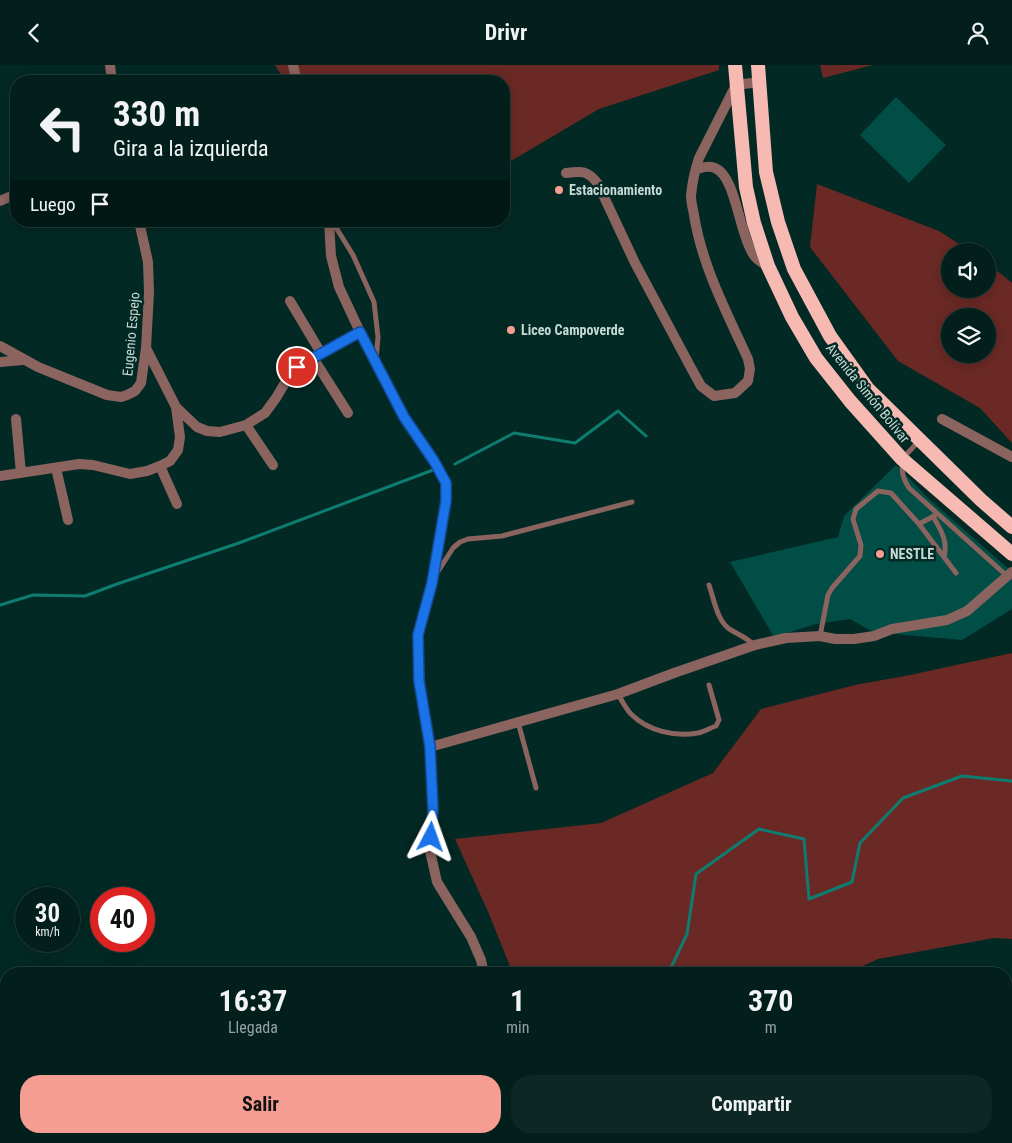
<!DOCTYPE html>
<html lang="es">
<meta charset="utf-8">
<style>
body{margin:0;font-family:"Roboto Condensed",sans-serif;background:#0c2724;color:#f1f3f6;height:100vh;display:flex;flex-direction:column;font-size:19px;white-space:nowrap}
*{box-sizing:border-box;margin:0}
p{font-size:16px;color:#96a2a3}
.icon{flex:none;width:28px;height:28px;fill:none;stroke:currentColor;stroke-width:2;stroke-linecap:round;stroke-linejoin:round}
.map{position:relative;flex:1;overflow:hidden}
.sheet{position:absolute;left:0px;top:902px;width:1012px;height:176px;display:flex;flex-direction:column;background:#021f1b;border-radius:20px 20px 0 0;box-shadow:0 2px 12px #0003,0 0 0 1px #233d3a}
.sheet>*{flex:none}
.guide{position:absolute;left:10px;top:10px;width:500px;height:152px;border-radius:20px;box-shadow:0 2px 12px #0003,0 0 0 1px #233d3a;background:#021f1b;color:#f1f3f6;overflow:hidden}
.buttons{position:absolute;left:941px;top:178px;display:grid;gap:10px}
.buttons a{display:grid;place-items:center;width:55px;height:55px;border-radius:50%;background:#021f1b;box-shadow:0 2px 12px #0003,0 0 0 1px #233d3a;font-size:25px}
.speed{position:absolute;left:15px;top:822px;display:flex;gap:10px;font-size:25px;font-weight:700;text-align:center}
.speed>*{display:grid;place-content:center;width:65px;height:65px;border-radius:50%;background:#021f1b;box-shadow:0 2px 12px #0003,0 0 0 1px #233d3a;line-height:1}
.speed small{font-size:12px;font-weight:400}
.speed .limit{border:8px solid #d22;background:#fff;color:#111}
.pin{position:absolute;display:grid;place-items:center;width:42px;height:42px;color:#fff;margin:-21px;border:2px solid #fff;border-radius:50%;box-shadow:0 1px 5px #0007}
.me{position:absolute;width:55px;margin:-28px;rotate:4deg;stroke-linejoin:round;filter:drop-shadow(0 0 4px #0008)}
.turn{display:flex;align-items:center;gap:18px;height:105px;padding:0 20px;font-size:22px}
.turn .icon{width:65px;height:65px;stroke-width:2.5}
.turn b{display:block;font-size:35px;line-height:42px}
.then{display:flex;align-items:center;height:48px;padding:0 20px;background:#0003;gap:10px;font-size:19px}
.eta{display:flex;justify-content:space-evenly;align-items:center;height:85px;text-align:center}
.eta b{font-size:30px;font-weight:700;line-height:35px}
.primary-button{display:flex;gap:10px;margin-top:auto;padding:10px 20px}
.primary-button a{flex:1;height:58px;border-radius:20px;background:#f59c93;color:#111;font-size:20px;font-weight:700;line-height:58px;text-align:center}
.primary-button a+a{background:#0c2724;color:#f1f3f6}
header{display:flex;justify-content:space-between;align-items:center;height:65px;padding:0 20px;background:#021f1b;font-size:22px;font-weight:700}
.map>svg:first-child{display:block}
.green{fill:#6a2925;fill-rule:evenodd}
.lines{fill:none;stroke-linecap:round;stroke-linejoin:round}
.stream{stroke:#0e7d70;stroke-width:3}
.building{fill:#004e46}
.service{stroke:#8b645f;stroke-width:5}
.minor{stroke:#8b645f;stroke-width:10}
.tertiary{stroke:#8b645f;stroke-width:10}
.trunk{stroke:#f6bab3;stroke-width:14}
.route-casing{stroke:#114b97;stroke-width:12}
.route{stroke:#1a73e8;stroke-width:9}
.poi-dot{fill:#f59c93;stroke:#032924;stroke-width:2}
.labels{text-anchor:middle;stroke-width:5;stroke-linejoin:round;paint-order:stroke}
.poi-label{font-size:14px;font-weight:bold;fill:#c5d9d5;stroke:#032924;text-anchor:start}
.street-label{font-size:14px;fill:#c5d9d5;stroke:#032924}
</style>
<header><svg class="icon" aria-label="back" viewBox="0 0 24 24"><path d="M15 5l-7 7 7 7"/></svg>Drivr<svg class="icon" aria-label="person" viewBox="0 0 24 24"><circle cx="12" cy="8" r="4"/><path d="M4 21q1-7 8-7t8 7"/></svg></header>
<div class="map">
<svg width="1012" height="1078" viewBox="0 0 1012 1078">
<rect width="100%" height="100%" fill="#032924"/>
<path class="green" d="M275,0H719V5L599,44L504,100V16H285Z
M820,0H873L823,13Z
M817,119L939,166L970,186H950V224H988V198L1012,218V378L980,343L898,296L810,182ZM950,251H988V289H950Z
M1012,588V874L994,873L878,894L846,909H513L489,849L455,774L601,758L713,708L761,644L855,620L910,610Z
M409,1073V1072L626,1073L621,1078H397Z"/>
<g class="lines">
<path class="stream" d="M455,399L514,368L575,378L618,346L646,371
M0,540L33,530L85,531L117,519L239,478L433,405
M668,909L687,869L696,809L759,764L804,774L809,834L852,817L860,778L903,733L962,711L1012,716
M557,1072L562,1078"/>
</g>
<path class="building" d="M896,32L946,80L909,118L860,70Z
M896,400L928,433L1012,507V544L962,575L873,567L850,554L816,559L774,572L730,497L838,472L844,451Z"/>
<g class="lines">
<path class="service" d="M332,156L353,190L374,237L378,272L376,295
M920,375L902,394C902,407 902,412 909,423L1007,511
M933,451C941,466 948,475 944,492
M919,459L934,451
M437,508L453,483L460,477L468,474L502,471L632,437
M709,520C714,534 717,557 731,565C741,571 746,572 754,580
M820,571L828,530L832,523L860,491L861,480L853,454L856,444L878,426L891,428L919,459L956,508
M618,629C622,636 626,644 631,649C648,666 674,672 698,668C704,667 710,663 716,661L719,655L709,620
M518,657L536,723
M947,1078L962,1072"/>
<path class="minor" d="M696,104C701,103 709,100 715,103C736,111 739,169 753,189C756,195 763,198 768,201
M566,108C581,106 588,105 598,119L635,198L690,301L701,321L714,331L735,328L748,316L750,304L748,294C727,248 702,201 694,150C693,144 691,137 691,131C692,118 695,105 699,93L736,20L759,17
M0,136L16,129
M290,236L321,288
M146,283L176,342L197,362L207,366L220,367L246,360L265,348L276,333L286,316L297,302L360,267
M313,293L348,348
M0,297L23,295
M16,354L21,408
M942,354L1012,392
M246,360L273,400
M160,401L177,439
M56,403L68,455
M0,411L79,399L93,400L130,409L147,406L160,401L170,396L178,385L180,372L176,342
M430,682L618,629L674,608L755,580L786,573L820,571L835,574H854L874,571L892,564L947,555L967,546L1012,507
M0,987L6,986
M0,1000L6,1025
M18,1072L20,1078
M643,1072L649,1078"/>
<path class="tertiary" d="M110,0L112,16
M293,0L297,16
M329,156L331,191L339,222L360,267L404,352L434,396L446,418V436L432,518L418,570L419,616L430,682L433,745L430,786L437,817L471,872L481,895L484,909
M0,281L38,302L107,330L121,332L127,330L135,326L141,318L146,283L149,227L148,197L139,156
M1006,925L1012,926
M963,1072L964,1078
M357,1078L375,1072"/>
<path class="trunk" d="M735,0L746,122L754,158L768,201L792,252L816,293L850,336L902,394L1012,489
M758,0L766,107L778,157L794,204L830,271L868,324L981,435L1012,462"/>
</g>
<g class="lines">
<g class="route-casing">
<path id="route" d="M297,302L360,267L404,352L434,396L446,418V436L432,518L418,570L419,616L430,682L433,745L431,772"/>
</g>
<use href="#route" class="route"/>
</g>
<g class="poi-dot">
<circle cx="559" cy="125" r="5"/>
<circle cx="511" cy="265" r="5"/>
<circle cx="880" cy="489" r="5"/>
</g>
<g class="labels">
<g class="poi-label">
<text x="569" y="130">Estacionamiento</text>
<text x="521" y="270">Liceo Campoverde</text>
<text x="890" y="494">NESTLE</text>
</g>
<g class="street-label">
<text transform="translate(131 269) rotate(-85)" y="5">Eugenio Espejo</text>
<text transform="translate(868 328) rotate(51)" y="5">Avenida Simón Bolívar</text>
</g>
</g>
</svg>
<div class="buttons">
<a><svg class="icon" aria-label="sound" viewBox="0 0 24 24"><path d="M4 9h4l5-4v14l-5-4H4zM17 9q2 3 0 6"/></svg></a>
<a><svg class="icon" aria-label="layers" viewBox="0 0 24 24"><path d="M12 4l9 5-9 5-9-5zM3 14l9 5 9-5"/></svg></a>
</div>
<div class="speed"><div>30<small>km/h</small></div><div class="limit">40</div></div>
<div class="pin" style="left:297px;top:302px;background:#d93025"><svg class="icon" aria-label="arrive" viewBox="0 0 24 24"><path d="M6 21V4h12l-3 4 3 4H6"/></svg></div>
<svg class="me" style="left:431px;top:772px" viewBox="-20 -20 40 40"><path d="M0-17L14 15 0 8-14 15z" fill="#1a73e8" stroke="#fff" stroke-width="4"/></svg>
<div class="guide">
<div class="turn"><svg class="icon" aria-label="left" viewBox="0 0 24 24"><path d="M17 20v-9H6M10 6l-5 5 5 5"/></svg><div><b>330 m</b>Gira a la izquierda</div></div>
<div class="then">Luego<svg class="icon" aria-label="arrive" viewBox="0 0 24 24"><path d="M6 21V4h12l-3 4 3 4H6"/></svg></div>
</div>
<section class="sheet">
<div class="eta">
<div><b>16:37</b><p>Llegada</p></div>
<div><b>1</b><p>min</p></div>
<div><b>370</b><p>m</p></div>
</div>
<div class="primary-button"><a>Salir</a><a>Compartir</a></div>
</section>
</div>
